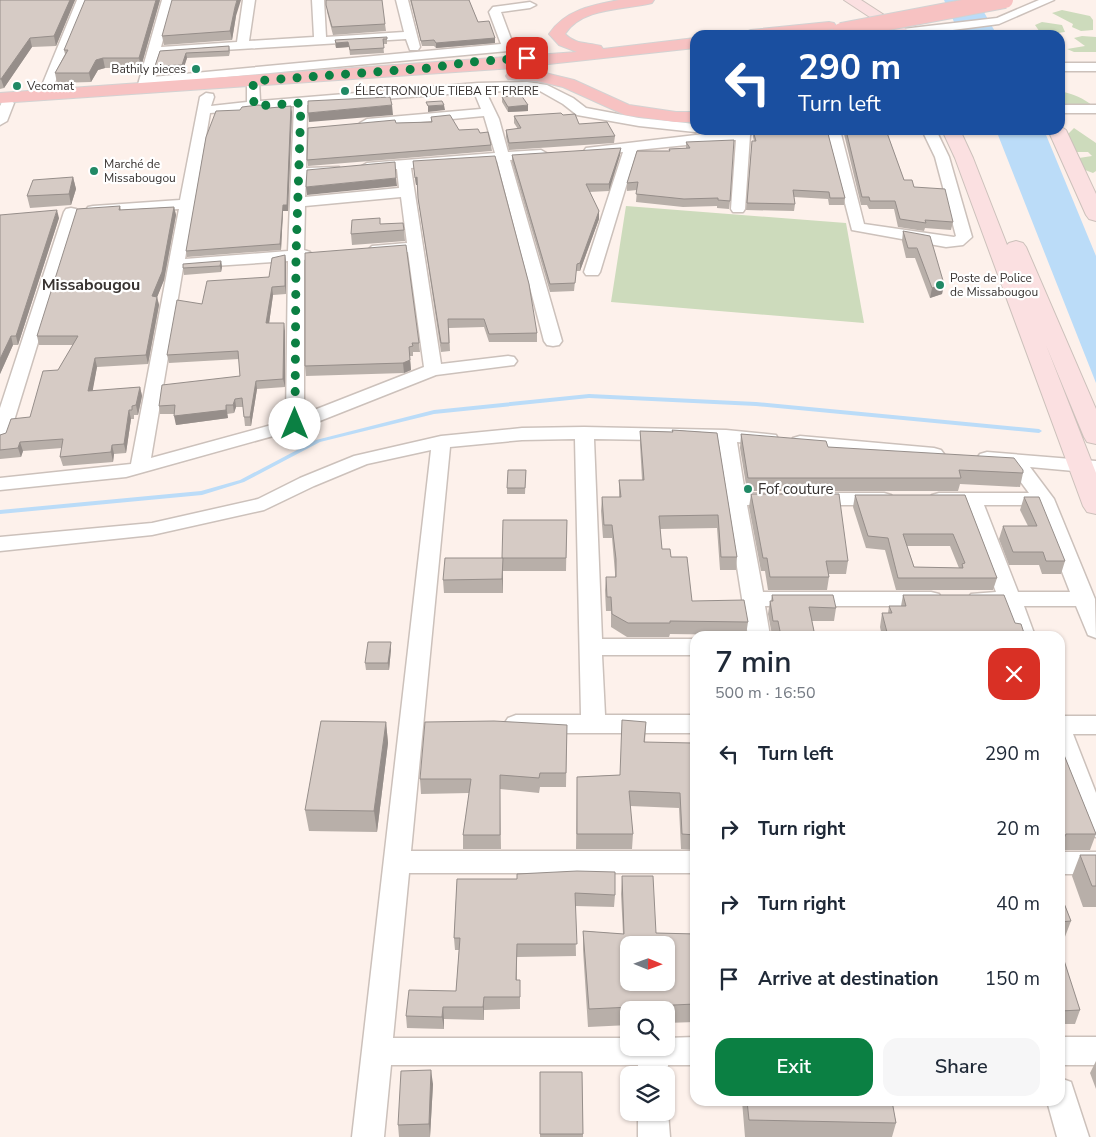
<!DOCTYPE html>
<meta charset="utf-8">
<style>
body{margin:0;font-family:"Nunito Sans",sans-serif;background:#f6f6f7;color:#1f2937;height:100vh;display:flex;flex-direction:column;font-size:19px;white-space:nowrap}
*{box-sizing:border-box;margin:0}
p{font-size:16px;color:#747a83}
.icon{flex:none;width:28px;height:28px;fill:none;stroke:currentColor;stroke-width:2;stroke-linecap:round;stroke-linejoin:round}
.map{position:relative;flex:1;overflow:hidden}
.side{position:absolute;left:690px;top:631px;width:375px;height:475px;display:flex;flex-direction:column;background:#fff;border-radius:15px;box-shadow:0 1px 4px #0004}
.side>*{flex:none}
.hud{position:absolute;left:690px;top:30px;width:375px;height:105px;border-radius:15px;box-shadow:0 1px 4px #0004;background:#1a4fa0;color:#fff;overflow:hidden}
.needle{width:32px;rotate:91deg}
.tools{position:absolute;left:620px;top:936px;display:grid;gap:10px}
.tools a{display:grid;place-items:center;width:55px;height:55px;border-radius:10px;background:#fff;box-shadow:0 1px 4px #0004;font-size:25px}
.pin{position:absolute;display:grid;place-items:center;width:42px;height:42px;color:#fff;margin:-21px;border-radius:10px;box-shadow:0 2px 8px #0006}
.me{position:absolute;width:55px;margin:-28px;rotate:0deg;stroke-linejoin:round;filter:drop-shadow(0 0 4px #0008)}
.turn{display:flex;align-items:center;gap:18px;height:105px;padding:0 25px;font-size:22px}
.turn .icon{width:65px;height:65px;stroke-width:2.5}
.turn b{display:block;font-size:35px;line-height:42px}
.round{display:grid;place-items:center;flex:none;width:52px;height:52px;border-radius:15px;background:#f6f6f7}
.head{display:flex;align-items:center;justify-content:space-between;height:85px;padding:0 25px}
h1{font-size:30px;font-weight:600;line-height:38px}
.button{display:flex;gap:10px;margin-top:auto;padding:10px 25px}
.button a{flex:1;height:58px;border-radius:15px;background:#0b8043;color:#fff;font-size:20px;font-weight:600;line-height:58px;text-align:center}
.button a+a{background:#f6f6f7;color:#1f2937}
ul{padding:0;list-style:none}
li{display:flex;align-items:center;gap:15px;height:75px;padding:0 25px}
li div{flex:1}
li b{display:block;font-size:19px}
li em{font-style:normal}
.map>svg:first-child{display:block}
.green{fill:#cddbbc}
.water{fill:#bbdcf8}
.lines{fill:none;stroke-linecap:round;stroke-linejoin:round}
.stream{fill:#bbdcf8;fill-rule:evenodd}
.street-casing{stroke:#ccc1bb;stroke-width:3}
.secondary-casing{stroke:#ccc1bb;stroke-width:2}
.primary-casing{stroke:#d3d2d2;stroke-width:2}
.street{fill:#fff;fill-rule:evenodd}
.secondary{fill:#fbe0e1;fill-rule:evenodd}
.primary{fill:#f7c2c2;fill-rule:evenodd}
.primary-bridge-casing{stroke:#d3d2d2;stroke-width:18;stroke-linecap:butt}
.primary-bridge{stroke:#f7c2c2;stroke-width:16}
.wall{fill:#b8afa9;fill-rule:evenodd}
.shaded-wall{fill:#968e8a}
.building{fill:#d6cbc5;stroke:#968e8a;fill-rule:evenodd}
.route{stroke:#0b8043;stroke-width:9;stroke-dasharray:0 16.2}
.poi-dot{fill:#218965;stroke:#fff;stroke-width:2}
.labels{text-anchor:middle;stroke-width:4.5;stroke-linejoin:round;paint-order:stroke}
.far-poi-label{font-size:12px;fill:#383331;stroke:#fff;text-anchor:start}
.poi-label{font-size:15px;fill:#383331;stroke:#fff;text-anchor:start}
.far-district-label{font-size:16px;font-weight:bold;fill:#383331;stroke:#fff}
</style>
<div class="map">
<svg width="1096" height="1137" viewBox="0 0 1096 1137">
<rect width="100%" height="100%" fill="#fdf1eb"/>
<path class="green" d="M1062,10L1090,16L1093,20V30L1081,31L1072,27L1073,24L1052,13Z
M1042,22L1062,25L1065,32L1042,35L1035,25Z
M1082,36L1096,37V52H1074L1067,49L1085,46L1074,38Z
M1060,91C1073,94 1084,98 1094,107L1060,106Z
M1074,128L1096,143V171L1093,173L1085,170L1078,163L1079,158L1092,156L1088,152H1073L1067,135Z
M626,206L846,223L864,323L611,302Z"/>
<path class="water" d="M944,0H977L997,35H960Z
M996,130H1044L1096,256V383Z"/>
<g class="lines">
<path class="stream" d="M589,394L756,402L1039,429L1042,431L1039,433L756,406L589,398L434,414L320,442L244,482L202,495L0,514V510L201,491L240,480L316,440L434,410Z"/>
<g class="street-casing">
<path id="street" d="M77,0H89L50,95L44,99L39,98L38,95Z
M162,0H174L161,47L237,42L243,0H255L249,41L314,37L312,0H324L326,37L404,32L396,0H408L420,47L418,50H410L406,39L159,54L152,77L501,44L489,12L493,7L530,2L536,5L530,8L501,12L514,47L508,51L150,84L147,91L143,92L137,88Z
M1039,0H1054L999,24L914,35L888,34L894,30L997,18Z
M1060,63H1096V71H1060Z
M253,77L259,81L260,101L478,83L527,82L547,85L573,98L586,108L639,118L695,124V130H700L695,132L639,126L577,115L563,104L540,91L527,90L486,92L499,119L508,152L541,150L548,154L541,158L510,160L562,341L559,345L553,346L547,345L544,341L497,161L411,168L441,364L508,356L514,357L517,361L514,365L436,375L302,428L126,477L0,490V478L131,464L179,209L93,214L88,213L86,210L88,207L93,206L180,200L200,97L206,93L213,94L214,97L211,106L247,102V81ZM474,92L481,109L367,119L360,123L367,127L484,116L495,153L367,163L360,167L362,170L397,169L399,188L305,197L306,177L339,173L341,170L339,167L306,168L307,105ZM294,106L288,251L185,259L210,113ZM401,197L407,243L372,246L369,249L372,252H408L424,367L304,414V260L310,258L312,255L310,252L304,250L305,206ZM288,261L286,421L151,458L183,268Z
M8,99L14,103L7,121L0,125V106L3,100Z
M1060,105H1096V113H1060Z
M738,130H756L750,135L745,209L743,212H733L731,209L736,140L637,150L600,272L598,275H586L584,272L623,152L591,155L584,151L586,148Z
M826,130H840L864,224L954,237L956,236L935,157L922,130H936L949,157L972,237L963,245L946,247L852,230Z
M71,208L76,209L78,212L9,437L7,441L0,443V408L64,212L66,209Z
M584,427L726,430L776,435L778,439L776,443L769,445L737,442L745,493L786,495L789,499L786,503L747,505L763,592H931L939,594L942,599L939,604L931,606H765L770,636H748L717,441L594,439L602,639H695V655H602L605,715H695V733H516L508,730L504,724L508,718L516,715H581L575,439L522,440L450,447L411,851H695V873H409L393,1038H629V1048H666V1038L695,1037V1065H668L666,1079V1075H638V1065H391L384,1137H352L431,450L367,464L314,486L264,510L152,535L0,551V537L152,523L258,499L300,478L354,456L441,436L522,428Z
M800,436L934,448L941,450L944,454L941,458L934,460L793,446L791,442L793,438Z
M987,452L1096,461V473L1030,467L1054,499L1095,599L1096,638L1088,635L1076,606H1024L1035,636H1013L1002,606H979L971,604L968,599L971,594L996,592L964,505L932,503L929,499L932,495L939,493H1029L1009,466L980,462L977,458L980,454ZM984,505H1036L1070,592H1018Z
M812,493H884L891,495L894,499L891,503L884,505H812L805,503L802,499L805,495Z
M1060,716H1096V734H1073L1096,793V837L1087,834L1083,827L1060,764Z
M1060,852H1096V874H1060Z
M1060,1037H1096V1065H1060Z
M1060,1078L1071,1082L1089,1137H1057L1047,1101H1060Z
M666,1107L668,1112L670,1137H638V1112H666Z"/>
</g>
<g class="secondary-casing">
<path id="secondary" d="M844,0H861L915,35H897Z
M1060,126L1066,130L1096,194V221L1089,219L1086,215L1048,130H1060Z
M942,130H960L973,158L1007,245L1009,243L1016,241L1023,243L1026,247L1096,409V444L1087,442L1084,437L1046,345L1096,473V514L1087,512L1083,506L955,158Z"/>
</g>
<g class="primary-casing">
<path id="primary" d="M619,0H654L652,3C625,10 582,7 565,34C576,45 587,42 601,46L603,49L695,38V48L512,68L0,103V93L577,52L559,45L549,34C565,10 592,5 619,0Z
M829,22L834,23L836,26L834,29L790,35H743L746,32L751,30Z
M514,71H537L574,80L629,105L676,112H695V122H676L625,115L563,87L537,81L508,79L506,76L508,73Z"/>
</g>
<use href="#street" class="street"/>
<use href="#secondary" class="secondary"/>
<use href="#primary" class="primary"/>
<g class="primary-bridge-casing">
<path id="primary-bridge" d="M841,31L1005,0"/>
</g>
<use href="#primary-bridge" class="primary-bridge"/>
</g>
<path class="wall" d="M0,0H75L56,46L32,47L4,88L0,89Z
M160,0L141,67L105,68L98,70L91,82L57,83L55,73L65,54L64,50Z
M326,0L385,24L386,31L333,35L327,12Z
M410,0H469L478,22L495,38V43L436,48L434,46H422Z
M236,16L232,40L164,45L162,36Z
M387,37V44H383L384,53L350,55L349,47L336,48L335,45V40Z
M229,46L230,52L229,56L187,58L183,70L156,72L155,66L160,51Z
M502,97L528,111L508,112L502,102Z
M270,106V108L292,112L288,211H283L281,250L187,257L186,251L240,110Z
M563,115L579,124L615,136L614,143L509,150L506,137V130L518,129L514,123V116Z
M431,117L459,130L480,133L491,145L492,151L308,166L307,160L396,123L431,122Z
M757,130H827L845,198L844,205H829L828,199L794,197L795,204L794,211L746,210L752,141H754L753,137V131H757Z
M843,130H886L904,180L914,187L953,222L951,230L925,228L924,231L898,227L894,209H869L867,205H861Z
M686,142L730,201L729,209L717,208V206L683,207L636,202L637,190L627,191V183L669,151V149L686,148Z
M512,155H620L609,191L589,192L599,211V219L580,271H576L574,291L550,292L512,162Z
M413,161L537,333V342H489L484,327L449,328L450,351L441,352L419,206L417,185H416Z
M73,177L76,189L71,205L30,208L27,196Z
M120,206L121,210L174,207L176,215L164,280L157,297L159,305L148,364L97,367L92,391L140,387L142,396L138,415H134V419H131L126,453L114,454L113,462L63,466L60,457L62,448L23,451L21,457L0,459V435L6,433L30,417L73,345H39L37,336Z
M0,215L59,218L18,345H13L0,374Z
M380,218V224L404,230L405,241L352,245L351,234Z
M903,231L944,284L942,294L930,298L915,258H906L902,241Z
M305,253L419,343L420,352H413V356H410L411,370L404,373L306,376L305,366Z
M285,255L286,263V294L273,295L269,323L285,331V387L257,389L251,426H245L243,407H236L234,413L227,414L228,418L176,425L175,414H160L159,406L240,376L239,359L169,363L167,355L202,304L269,277Z
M221,261L222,267L221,272L184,275L183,268Z
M672,430L717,433L737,557L736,570H720L717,528L660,529L662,549L671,557L692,601L748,622L746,635L670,634L669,637H627L611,627V611H606L605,590L606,577H615V573L612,538H603L601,511L602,497H619V480H642L640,444V431L672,432Z
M741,434L828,447L1023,473L1020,487L960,484L958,491H747L740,448Z
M526,470L525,494H507V488Z
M751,494L848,561L846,574H829V577L827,590H768L765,571H761L749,507Z
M855,495H965L997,578L993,590H896L885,550L866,548L853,507ZM907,546H950L959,568L914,567Z
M1024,497L1065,561L1061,574H1042L1039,565H1009L999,539L1003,526H1028L1020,510Z
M567,520L566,571H503V593H444L443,580L502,558Z
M772,595L836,608L834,621H812L815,636H777L776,634L772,635L768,614L770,601H771Z
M903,595L1015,623L1025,636H882L880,627L882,613H888L889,606H901Z
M391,649L389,670H366L365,663Z
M691,655H695V703H693L690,669Z
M386,722L388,743L377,832L309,831L305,810Z
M646,722L645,742L695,778V850L681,849L679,808L630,806L633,834L632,849H576L577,777L620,775Z
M567,725L566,787H540L539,793L500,789L501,849H463V835L469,793L421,794L420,779Z
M1060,745L1096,834L1090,850H1060Z
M1080,855H1096V907H1083L1072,876Z
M622,876L656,933L695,934V1022L666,1023V1010H629V1025L588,1027L583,950V931L623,934L621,894Z
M457,879L615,895L614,907L575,906L576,956L517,957V980H520V1009L484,1010V1020L444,1019V1029L407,1028L406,1016L456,991L459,950H455L454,938Z
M1060,893L1071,921L1063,942H1060Z
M1060,951L1080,1010L1075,1024H1060Z
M1096,1061V1089L1090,1073Z
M540,1072H582L583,1137H540Z
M433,1084L430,1137H399L398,1125Z
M742,1101H892L896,1123L892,1137H745Z"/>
<path class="shaded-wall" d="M70,0H75L56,46L54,36Z
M156,0H160L141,67L139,58Z
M237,0H241L236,16L232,40L230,31L235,7Z
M30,38L32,47L4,88L1,79Z
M495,38V43L436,48V43Z
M348,42L349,47L336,48V43Z
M186,53L187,58L183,70L182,65Z
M103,58L105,68L98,70L91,82L89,73L96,60Z
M392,105L393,115L309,122L308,113Z
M444,105L445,110L428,112V106Z
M528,105V111L508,112V107Z
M291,106L292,112L288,211H283L281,250L280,244L283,205Z
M621,148L620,155L609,191V184Z
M73,177L76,189L71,205L69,194Z
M417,177V185H416L415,178Z
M396,178L397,186L307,195L306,187Z
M174,207L176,215L164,280L154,305L152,296Z
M57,210L59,218L18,345L16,336Z
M599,211V219L580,271V263Z
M285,255L286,263V294L285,286Z
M221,261L222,267L221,272L220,266Z
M944,284L942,294L930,298L932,288Z
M272,287L273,295L268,331L266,323Z
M157,297L159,305L148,364L146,355Z
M284,323L285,331V387L283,379Z
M11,336L13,345L0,374V359Z
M95,358L97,367L91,400L88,391Z
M410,360L411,370L404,373L403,363Z
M256,381L257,389L251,426L250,417Z
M140,387L142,396L138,415L136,405Z
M235,399L236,407L234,413L233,405Z
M226,405L228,418L176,425L174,416Z
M129,410L131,419L126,453L124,444Z
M20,442L23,451L21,457L18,448Z
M112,445L114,454L113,462L111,452Z
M503,558V593L502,579Z
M391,642V649L389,670L388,663Z
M386,722L388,743L377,832L374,811Z
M484,997V1020L483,1007Z
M443,1007L444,1019V1029L442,1017Z
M431,1070L433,1084L430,1137L429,1124Z"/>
<path class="building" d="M0,0H70L54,36L30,38L1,79H0Z
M85,0H156L139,58H103L96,60L89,73H55L68,50H64Z
M172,0H237L235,7L230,31L162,36Z
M326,0H382L385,24L332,27L326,5Z
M411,0H469L478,22L489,21L495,38L436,43L434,40L421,41Z
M387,37V39H383L384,48L350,50L348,42L336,43L335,40Z
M229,46V51L186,53L182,65L155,66L160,51Z
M521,95L528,105L508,107L502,97Z
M390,97L392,105L308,113V101Z
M442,101L444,105L428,106L426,102Z
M258,105L270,106L269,108L291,106L287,205H283L280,244L186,251L206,137L216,111L240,110L242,107Z
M561,113L563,115L575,114L579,124L607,122L615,136L509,143L506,130L521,128L514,116Z
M450,115L459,130L478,129L480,133L488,132L491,145L307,160L308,128L395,120L396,123L432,122L431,117Z
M759,130H827L845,198H830L829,192L793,190L795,204L747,203L752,141H756L753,131H760Z
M846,130H886L904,180H912L914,187L945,189L953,222L925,220L926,223L900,219L895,201H870L869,197H862Z
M734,140L730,201L718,200V198L684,199L636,194L638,182L627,183L637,151H670L669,149L690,148L686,142Z
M621,148L609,184H586L599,211L580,263L577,264L575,283L550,284L512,155Z
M495,156L529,284L537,333L489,334L484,319H448L449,343H441L418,198L417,177L415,178L413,161Z
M395,162L396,178L306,187L307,170Z
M73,177L69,194L27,196L33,180Z
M120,206L119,210L174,207L162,272L152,296L157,297L146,355L95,358L88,391L140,387L136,405L132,406V410H129L124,444L112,445L111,452L60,457L63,439L20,442L18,448L0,450V435L6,433L11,419L30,417L43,371L58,370L78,336H37L77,209Z
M57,210L16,336H11L0,359V215Z
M380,218V224L403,223L404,230L351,234L352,220Z
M903,231L930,236L944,284L932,288L917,248H908Z
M406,245L419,343H412L413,346L409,347L410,360L403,363L305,366V253Z
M285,255V286L272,287L266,323H284L283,379L256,381L250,417H244L242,398L235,399L233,405H226V410L174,416L175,405L159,406L162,385L240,376L238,351L167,355L177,300L202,304L207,281L269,277L272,258Z
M221,261L220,266L183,268V264Z
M672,430L717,433L737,557H721L718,515L659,516L662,549H670L671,557H687L692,601L744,600L748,622L670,621V623H628L612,614L611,597H607L606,577H616V559L612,525H604L602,497H621L619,480H644L640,431L673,432Z
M741,434L826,441L828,447L1014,458L1023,470V473L959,470L961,478H748Z
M508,470H526L525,488H507Z
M751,494H839L848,561H826L829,577H770L767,558H763Z
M855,495H965L997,578H898L888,538L868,536ZM903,534H953L965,563L962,564L963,568L914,567Z
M1024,497H1039L1065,561H1046L1043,552H1013L1003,526H1037Z
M503,520H567L566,558H502Z
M445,558H503L502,579L443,580Z
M772,595H833L836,608L809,607L815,636H781L778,621H773L770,601H773Z
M903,595H1004L1015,623L1021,624L1025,636H888L882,613H892L889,606H906Z
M368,642H391L388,663H365Z
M691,655H695V689Z
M622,720L646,722L644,742L692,743L695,778V835L682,834L680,793L629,791L633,834H577V777L620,775Z
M321,721L386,722L374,811L305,810Z
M494,721L567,725L566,773H540L539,778L500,775V835H463L471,779H420L425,722Z
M1060,745L1096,834H1066L1064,838H1060Z
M1080,855H1096V886H1092Z
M577,871L615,872V895L575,893L577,944H517L516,980H520V997H484L483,1007H443L442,1017L406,1016L409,990L456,991L460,938H454L457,879H517V874Z
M622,876H653L656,933L695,934V1004L589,1009L583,931L624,934ZM629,945H666V982H629Z
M1060,893L1071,921L1060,922Z
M1060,951H1061L1080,1010L1060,1011Z
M431,1070L429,1124L398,1125L401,1071Z
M540,1072H582L583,1134H540Z
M747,1101H892L896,1123L749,1120Z"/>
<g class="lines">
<path class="route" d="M295,424L296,256L301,103L254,106L253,81L429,68L471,62L527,58"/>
</g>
<g class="poi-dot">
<circle cx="196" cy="69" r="5"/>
<circle cx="17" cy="86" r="5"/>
<circle cx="345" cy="91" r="5"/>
<circle cx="94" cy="171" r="5"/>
<circle cx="940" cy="285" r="5"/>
<circle cx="748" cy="489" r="5"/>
</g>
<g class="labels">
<g class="far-poi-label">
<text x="186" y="73" text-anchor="end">Bathily pieces</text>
<text x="27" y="90">Vecomat</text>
<text x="355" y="95">ÉLECTRONIQUE TIEBA ET FRERE</text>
<text x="104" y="168">Marché de<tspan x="104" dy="14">Missabougou</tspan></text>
<text x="950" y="282">Poste de Police<tspan x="950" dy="14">de Missabougou</tspan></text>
</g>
<g class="poi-label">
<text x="758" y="494">Fof couture</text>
</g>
<g class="far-district-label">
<text x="91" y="290">Missabougou</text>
</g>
</g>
</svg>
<div class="tools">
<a><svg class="needle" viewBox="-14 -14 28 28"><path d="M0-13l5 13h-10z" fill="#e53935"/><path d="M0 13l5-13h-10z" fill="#747a83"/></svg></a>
<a><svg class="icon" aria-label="search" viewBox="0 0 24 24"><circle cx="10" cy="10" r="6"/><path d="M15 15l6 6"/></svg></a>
<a><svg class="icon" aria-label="layers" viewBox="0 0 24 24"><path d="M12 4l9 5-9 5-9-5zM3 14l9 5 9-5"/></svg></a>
</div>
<div class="pin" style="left:527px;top:58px;background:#d93025"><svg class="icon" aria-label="arrive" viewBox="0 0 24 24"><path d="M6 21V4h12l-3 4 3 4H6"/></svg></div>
<svg class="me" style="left:295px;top:424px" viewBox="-20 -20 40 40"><circle r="19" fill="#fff"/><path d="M0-13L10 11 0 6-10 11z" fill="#0b8043"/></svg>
<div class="hud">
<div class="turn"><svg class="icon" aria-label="left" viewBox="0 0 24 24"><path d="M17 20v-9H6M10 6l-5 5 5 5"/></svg><div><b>290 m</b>Turn left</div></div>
</div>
<section class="side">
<div class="head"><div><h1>7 min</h1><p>500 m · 16:50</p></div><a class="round" style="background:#d93025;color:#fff"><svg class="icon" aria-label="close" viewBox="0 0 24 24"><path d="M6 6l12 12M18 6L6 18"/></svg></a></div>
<ul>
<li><svg class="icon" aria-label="left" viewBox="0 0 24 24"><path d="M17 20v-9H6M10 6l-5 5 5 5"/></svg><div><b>Turn left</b></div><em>290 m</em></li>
<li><svg class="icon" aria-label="right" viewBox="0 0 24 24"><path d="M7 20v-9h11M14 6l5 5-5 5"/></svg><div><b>Turn right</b></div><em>20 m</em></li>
<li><svg class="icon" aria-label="right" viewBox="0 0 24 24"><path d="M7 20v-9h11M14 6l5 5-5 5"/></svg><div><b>Turn right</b></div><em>40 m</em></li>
<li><svg class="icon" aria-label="arrive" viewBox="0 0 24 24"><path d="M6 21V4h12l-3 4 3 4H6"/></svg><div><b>Arrive at destination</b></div><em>150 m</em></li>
</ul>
<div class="button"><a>Exit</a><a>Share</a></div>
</section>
</div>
